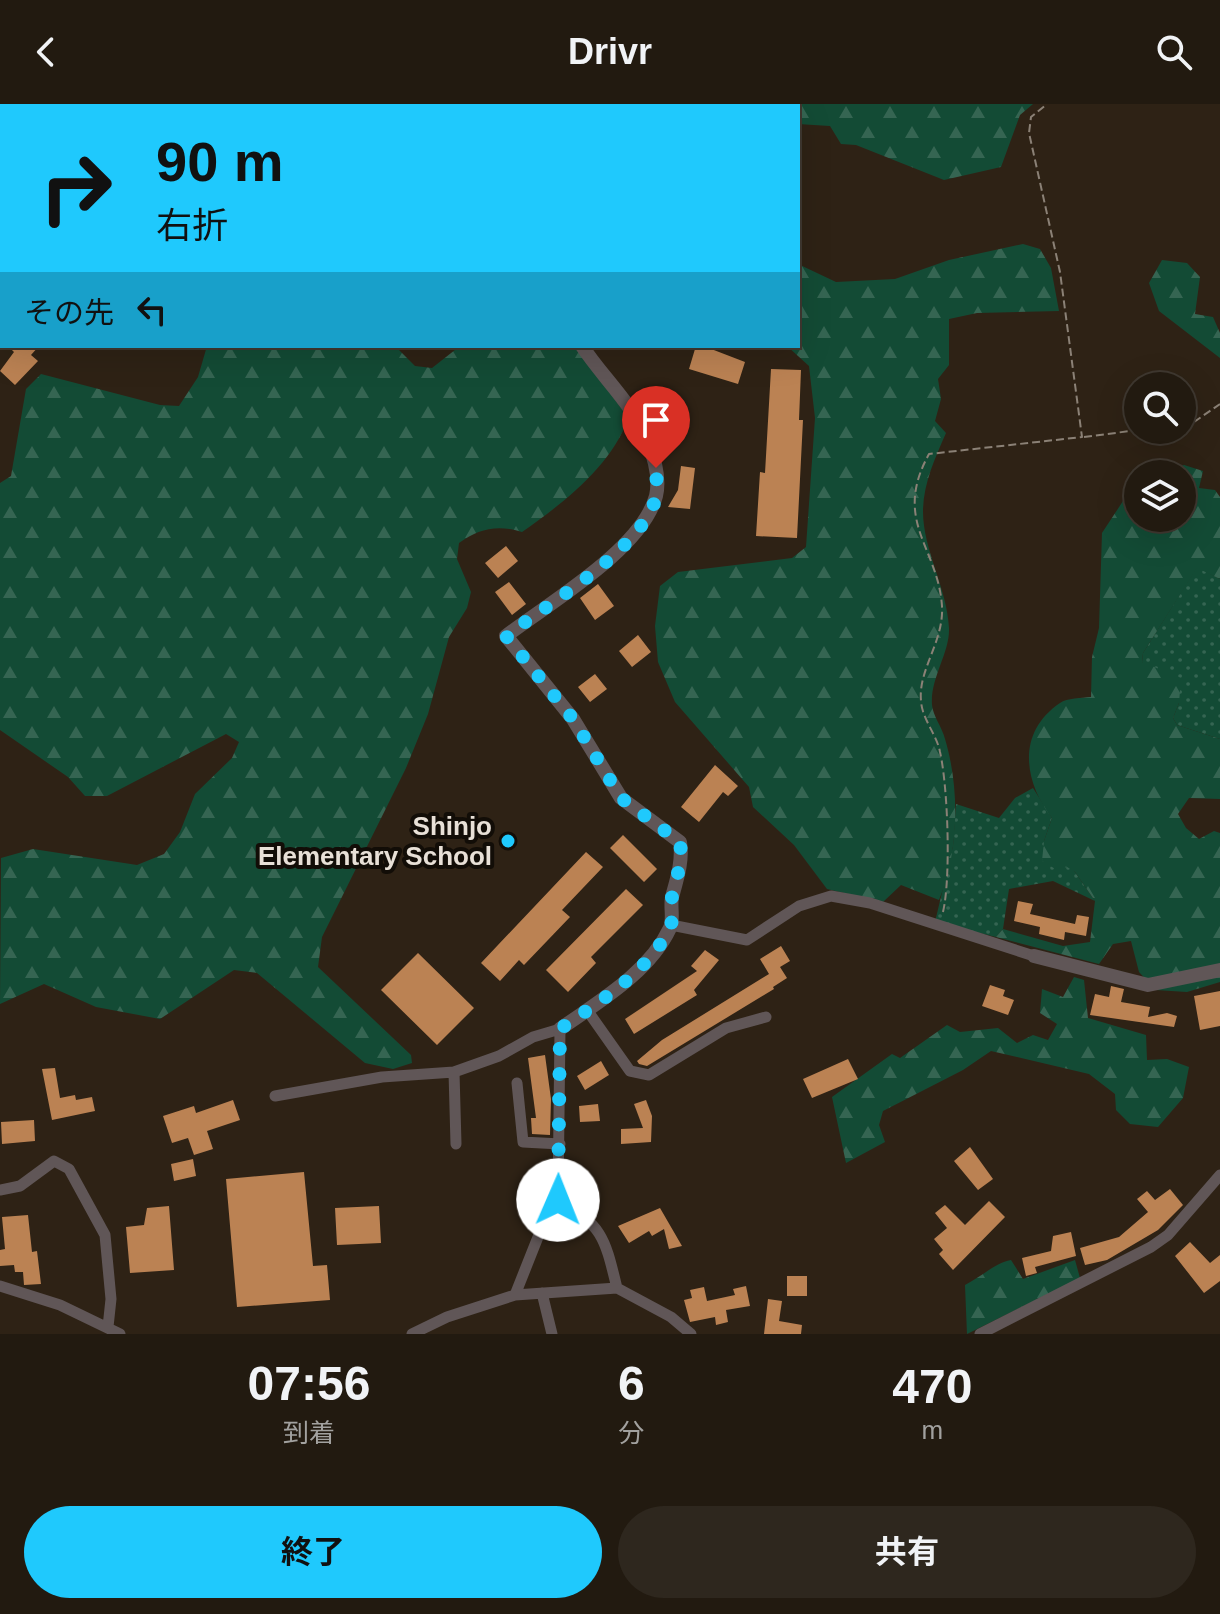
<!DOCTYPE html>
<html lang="ja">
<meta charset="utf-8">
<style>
body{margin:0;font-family:Helvetica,"Noto Sans JP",sans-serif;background:#2e271e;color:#f1f3f6;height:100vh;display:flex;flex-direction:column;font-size:30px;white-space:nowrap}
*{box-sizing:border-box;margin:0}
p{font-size:26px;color:#a2a19f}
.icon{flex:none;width:44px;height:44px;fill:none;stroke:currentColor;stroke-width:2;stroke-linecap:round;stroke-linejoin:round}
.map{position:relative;height:1230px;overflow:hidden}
.sheet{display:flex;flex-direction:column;background:#221a10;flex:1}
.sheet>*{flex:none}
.top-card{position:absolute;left:0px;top:0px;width:800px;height:244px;box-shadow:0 8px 32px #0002,0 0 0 2px #3f3830;background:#1fc9fd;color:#111;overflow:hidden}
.buttons{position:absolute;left:1124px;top:268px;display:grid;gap:16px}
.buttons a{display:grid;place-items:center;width:72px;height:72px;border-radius:50%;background:#221a10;box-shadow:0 8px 32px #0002,0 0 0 2px #3f3830;font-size:40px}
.pin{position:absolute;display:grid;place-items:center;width:68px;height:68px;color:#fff;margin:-82px -34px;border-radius:50% 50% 50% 0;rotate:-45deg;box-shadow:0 0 8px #0007}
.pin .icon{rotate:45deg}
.me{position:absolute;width:88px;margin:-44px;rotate:1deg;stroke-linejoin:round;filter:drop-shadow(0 0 6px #0008)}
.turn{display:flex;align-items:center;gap:28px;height:168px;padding:0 24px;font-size:36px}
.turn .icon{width:104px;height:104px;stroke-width:2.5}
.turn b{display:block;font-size:56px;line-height:68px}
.then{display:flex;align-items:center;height:76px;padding:0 24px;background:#0003;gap:16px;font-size:30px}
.eta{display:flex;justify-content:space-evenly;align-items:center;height:136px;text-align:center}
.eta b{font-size:48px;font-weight:700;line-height:56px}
.cta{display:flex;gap:16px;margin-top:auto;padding:16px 24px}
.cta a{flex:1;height:92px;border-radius:48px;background:#1fc9fd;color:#111;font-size:32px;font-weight:700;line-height:92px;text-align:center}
.cta a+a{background:#2e271e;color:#f1f3f6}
header{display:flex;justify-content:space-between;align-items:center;height:104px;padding:0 24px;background:#221a10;font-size:36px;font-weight:700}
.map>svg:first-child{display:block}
.grass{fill:url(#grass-dots)}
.forest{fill:url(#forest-firs)}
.building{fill:#bb8253}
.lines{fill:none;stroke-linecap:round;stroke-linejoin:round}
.path{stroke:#8b8176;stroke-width:2;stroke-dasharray:8 4;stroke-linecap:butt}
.minor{stroke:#605657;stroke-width:11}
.tertiary{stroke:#605657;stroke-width:14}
.route{stroke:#1fc9fd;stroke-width:14;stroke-dasharray:0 25.2}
.poi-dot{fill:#1fc9fd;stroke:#120d07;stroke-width:3}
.labels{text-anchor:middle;stroke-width:8;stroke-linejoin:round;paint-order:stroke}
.poi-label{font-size:26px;font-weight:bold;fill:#e8e0d7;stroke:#120d07;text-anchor:end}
</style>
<header><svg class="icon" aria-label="back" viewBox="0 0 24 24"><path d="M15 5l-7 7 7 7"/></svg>Drivr<svg class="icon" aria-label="search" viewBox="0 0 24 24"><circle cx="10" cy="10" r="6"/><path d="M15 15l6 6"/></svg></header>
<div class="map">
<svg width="1220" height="1230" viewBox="0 0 1220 1230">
<defs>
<pattern id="grass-dots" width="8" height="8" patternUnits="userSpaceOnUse" patternTransform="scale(2)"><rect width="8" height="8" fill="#134b35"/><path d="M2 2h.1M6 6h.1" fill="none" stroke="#356552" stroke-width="1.8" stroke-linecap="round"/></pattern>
<pattern id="forest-firs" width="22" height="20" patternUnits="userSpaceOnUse" patternTransform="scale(2)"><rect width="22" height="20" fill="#134b35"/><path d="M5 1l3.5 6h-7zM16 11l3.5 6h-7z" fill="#356552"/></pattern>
</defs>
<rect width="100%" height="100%" fill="#2e2215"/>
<path class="grass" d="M1197,463L1220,475V635L1177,621L1173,614L1179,599L1142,558L1143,549Z
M1033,684L1052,714L1044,737L1075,768L1095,797L1053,777L1009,785L1003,825L996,833L935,818L953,742L956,700L999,714L1015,694Z"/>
<path class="forest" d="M585,0H1033L1020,11L1001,63L944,76L856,41L841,40L830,22L798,20V2H582Z
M1023,140L1040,145L1051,164L1059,207L977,209L949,215V261L938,275L941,295L935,317L946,329C935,354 924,378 923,405C922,445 947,483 949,524C950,549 930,574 932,601C933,612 942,623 945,635C960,685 959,747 939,796L901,781L883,798L827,785L794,741L753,703L749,683L675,598L658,558L655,522L660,482L678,468L792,454L806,443L815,314L809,262L787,242H798V160L836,178L895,175L949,156Z
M1162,156L1187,159L1200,173L1195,210L1213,213L1220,229V254L1159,207L1149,179Z
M207,242H395L415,262L432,264L460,242H577L628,314C612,362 562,400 522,428C497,420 478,425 459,439L457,455L471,488L467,504L449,533L428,610L406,664L322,833L318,863L411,951L412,959L393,965L365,959L257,869L234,866L160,915L96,903L44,880L0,900L1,754L33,745L137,761L164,750L180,728L195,690L232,654L239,638L226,630L107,692H85L68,673L0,626V379L11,372L26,285L41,270L160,301L179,302L198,273Z
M1184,361L1203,367L1199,384L1215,386L1220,393V475L1197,464L1143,549L1142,558L1181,574L1179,599L1173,614L1177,621L1220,635V695L1189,694L1178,710L1186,724L1199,735L1214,727L1220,729V878L1187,888L1156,886L1139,868L1131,837L1113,840L1099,860L996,833L1003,825L1063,842L1090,838L1095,797L1075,768L1067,763L1057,766L1042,757L1044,737L1052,714C1024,678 1016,629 1060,599C1067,594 1082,594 1091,593L1092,553L1099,524L1102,429L1125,394L1138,383V414H1182V370H1159Z
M1074,873L1084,876L1088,914L1146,931L1147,956L1167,955L1189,963L1183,994L1158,1023L1130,1020L1116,1006L1115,990L1089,970L991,947L963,966L883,1007L879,1021L885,1038L846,1059L832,993L892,950L900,954L947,921L960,928L998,924L1017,939L1033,931L1048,936L1057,920L1040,909L1042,885L1063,893Z
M1011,1156L1023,1175L1075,1156L1080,1174L967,1230L965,1181C981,1173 995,1159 1011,1156Z"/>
<path class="building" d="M8,242H39L31,251L38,257L15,281L0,267L14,248Z
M706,243L745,258L738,280L689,265L695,245Z
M771,265L801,266L799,316H803L797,434L756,432L760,368L765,369Z
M681,362L695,364L690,405L668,403L678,386Z
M506,442L518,457L498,474L485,459Z
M509,478L526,500L512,511L495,488Z
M598,480L614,502L595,516L580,494Z
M638,531L651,548L632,563L619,547Z
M595,570L607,585L590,598L578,583Z
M715,661L738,682L728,692L723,688L699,718L681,703Z
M623,731L657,765L644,778L610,744Z
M586,748L603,763L562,806L570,813L524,861L519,856L500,877L481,859Z
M626,785L643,801L591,853L596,859L568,888L546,866Z
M1018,797L1033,800L1030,810L1075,820L1077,811L1089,813L1086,832L1065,828L1064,836L1039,830L1040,823L1014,817Z
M781,842L790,857L780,863L787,874L773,883L774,885L647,962L639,960L637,957L662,936L769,870L760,855Z
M705,846L719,856L694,886L697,891L634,930L625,915L697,867L691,862Z
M418,849L474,904L437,941L381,886Z
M990,881L1005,886L1003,892L1014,896L1008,911L982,902Z
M1111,882L1124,885L1121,898L1150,903L1148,913L1167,909L1177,912L1174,923L1090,911L1095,890L1109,893Z
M1220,887V922L1200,926L1194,892Z
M545,951L551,995L550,1031L532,1030L531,1014H536L528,954Z
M848,955L858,975L812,994L803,975Z
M601,957L609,971L585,986L577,972Z
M55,964L60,994L75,991L76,996L92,993L95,1007L52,1016L42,965Z
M233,996L240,1016L207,1027L213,1045L194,1051L188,1034L172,1039L163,1012L194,1002L196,1009Z
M646,996L652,1012L651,1038L621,1040V1025L643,1024L634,1000Z
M598,1000L600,1017L580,1018L579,1002Z
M34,1016L35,1037L2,1040L1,1018Z
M970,1043L993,1075L978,1086L954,1057Z
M193,1055L196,1072L174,1077L171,1060Z
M304,1068L313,1162L327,1161L330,1196L237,1203L226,1075Z
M1170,1085L1183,1101L1158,1126L1107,1156L1085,1161L1080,1144L1119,1133L1148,1108L1137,1095L1147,1087L1155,1096Z
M989,1097L1005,1113L953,1166L939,1150L943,1146L934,1135L947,1124L935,1109L945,1101L965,1121Z
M169,1102L174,1166L130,1169L126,1123L144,1121L147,1104Z
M379,1102L381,1139L337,1141L335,1104Z
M660,1104L682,1142L669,1145L664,1125L652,1132L649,1127L629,1139L618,1122Z
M28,1111L32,1148L37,1147L41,1180L24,1181L23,1168H15L14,1161L0,1162V1146L5,1145L2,1113Z
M1071,1128L1076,1152L1035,1163L1037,1169L1026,1172L1022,1154L1051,1147L1053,1132Z
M1190,1138L1210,1159L1220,1151V1177L1204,1189L1175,1152Z
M787,1172H807V1192H787Z
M746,1182L750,1202L726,1206L728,1218L716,1221L715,1213L690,1218L684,1196L692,1194L690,1186L704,1183L707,1197L735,1191L733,1185Z
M768,1195L782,1197L779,1217L802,1221L801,1230H764Z"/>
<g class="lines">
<path class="path" d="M1182,319L1194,318L1220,300
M1084,333L1138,326
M943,808C951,774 948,683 940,648C937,631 922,615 921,597C918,565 944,538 942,502C938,443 892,417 929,350L1082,333L1060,168L1029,29L1031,13L1047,0"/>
<path class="minor" d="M180,2L184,0
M0,9L2,6
M0,34L2,36
M0,163L2,162
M671,821L747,836L799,802L831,792L870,799L1034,852
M587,906L630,967L649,971L726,924L766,913
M454,968L456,1040
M517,979L523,1038L560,1040
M275,992L382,973L454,968L499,952L533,933L560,925L558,1096C603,1121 605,1135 617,1184L515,1191L447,1213L412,1230
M0,1086L20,1082L54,1057L69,1065L105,1131L111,1195L108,1223
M0,1182L60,1201L120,1230
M617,1184L671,1213L691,1230
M542,1189L552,1230
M515,1191L540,1128L558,1096
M980,1230L1151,1143L1168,1131L1220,1071"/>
<path class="tertiary" d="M256,0L258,2
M1034,852L1148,881L1220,866
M560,925C598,898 649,869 670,824C674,815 670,803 672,793C677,775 683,757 680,738L621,694L573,615L506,532C549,499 642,445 656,392C660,375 654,353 648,338C634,301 603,274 582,242"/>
</g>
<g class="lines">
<path class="route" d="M558,1096L560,925C599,898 648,868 670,824C674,815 670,803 672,793C676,775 683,757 680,738L621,694L573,615L506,532C550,499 619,458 648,412C658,397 657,381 656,364"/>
</g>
<circle class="poi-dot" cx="508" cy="737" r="8"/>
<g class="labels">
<g class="poi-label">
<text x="492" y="731">Shinjo<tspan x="492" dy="30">Elementary School</tspan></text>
</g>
</g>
</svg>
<div class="buttons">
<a><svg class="icon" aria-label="search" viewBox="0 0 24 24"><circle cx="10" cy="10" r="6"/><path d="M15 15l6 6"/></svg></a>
<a><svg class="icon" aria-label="layers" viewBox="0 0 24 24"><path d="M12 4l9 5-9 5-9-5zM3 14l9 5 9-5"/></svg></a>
</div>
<div class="pin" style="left:656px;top:364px;background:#d93025"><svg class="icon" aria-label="arrive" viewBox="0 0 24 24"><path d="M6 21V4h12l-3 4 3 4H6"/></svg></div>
<svg class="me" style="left:558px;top:1096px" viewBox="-20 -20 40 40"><circle r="19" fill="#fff"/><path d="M0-13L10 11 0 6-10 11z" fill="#1fc9fd"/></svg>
<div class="top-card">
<div class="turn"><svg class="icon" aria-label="right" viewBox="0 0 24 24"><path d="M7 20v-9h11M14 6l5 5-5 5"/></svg><div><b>90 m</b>右折</div></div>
<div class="then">その先<svg class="icon" aria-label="left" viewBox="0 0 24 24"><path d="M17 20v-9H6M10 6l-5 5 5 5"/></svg></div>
</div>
</div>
<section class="sheet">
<div class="eta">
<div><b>07:56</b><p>到着</p></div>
<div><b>6</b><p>分</p></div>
<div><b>470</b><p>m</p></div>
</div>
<div class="cta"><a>終了</a><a>共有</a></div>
</section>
